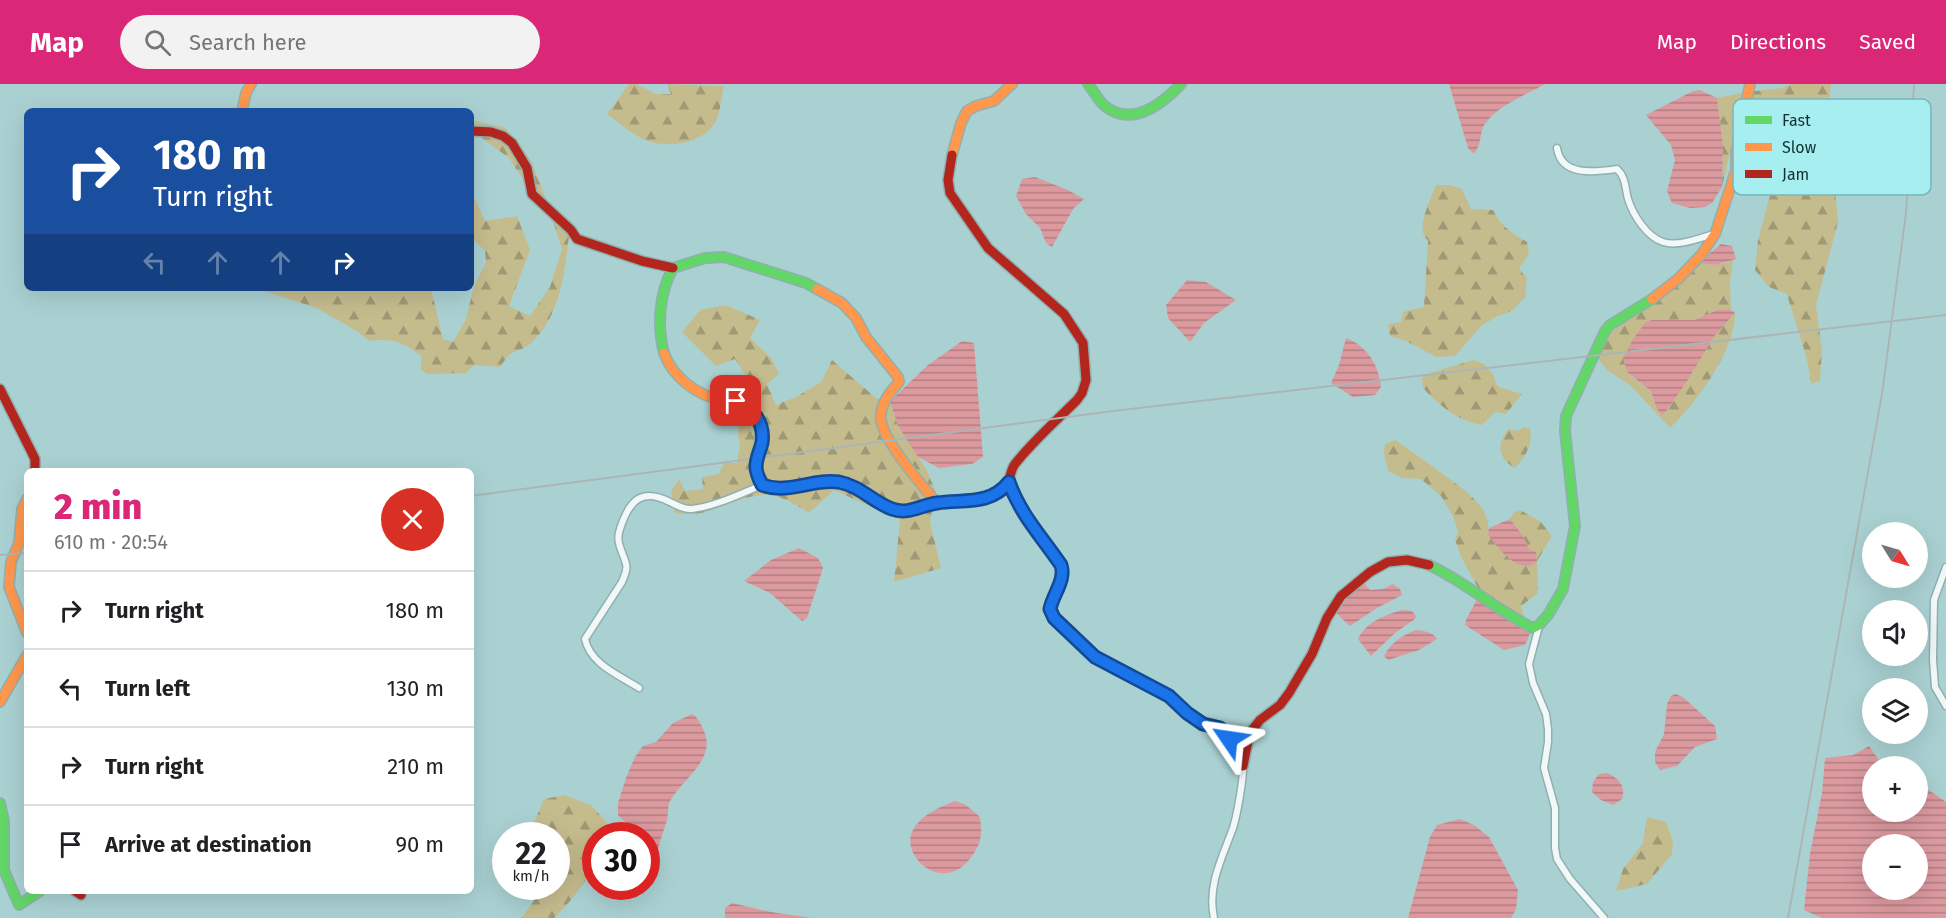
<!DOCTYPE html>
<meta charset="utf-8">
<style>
body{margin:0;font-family:"Fira Sans",sans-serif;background:#f2f2f2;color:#202124;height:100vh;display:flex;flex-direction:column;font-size:22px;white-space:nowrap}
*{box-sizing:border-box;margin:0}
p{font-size:20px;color:#757577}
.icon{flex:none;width:33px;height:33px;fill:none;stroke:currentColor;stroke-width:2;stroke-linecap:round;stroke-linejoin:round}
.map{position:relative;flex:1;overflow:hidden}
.sheet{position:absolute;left:24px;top:384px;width:450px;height:426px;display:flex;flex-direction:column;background:#fff;border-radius:9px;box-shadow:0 6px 24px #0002}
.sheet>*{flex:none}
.guide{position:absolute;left:24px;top:24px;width:450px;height:183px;border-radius:9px;box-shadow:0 6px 24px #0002;background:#1a4fa0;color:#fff;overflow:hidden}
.needle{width:39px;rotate:127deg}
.tools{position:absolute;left:1862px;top:438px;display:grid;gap:12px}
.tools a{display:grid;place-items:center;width:66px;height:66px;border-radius:50%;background:#fff;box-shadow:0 6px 24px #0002;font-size:30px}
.speed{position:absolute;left:492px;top:738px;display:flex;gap:12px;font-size:30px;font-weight:700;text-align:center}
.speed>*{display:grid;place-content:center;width:78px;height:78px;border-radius:50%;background:#fff;box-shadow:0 6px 24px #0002;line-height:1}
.speed small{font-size:15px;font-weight:400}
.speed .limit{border:9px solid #d22;background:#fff;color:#111}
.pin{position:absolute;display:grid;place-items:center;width:51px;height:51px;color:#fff;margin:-26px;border-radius:12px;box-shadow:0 3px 9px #0006}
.me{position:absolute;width:66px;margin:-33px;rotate:302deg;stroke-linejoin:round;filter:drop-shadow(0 0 4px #0008)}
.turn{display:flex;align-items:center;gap:21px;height:126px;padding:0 30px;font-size:27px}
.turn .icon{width:78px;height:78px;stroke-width:2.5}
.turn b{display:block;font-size:42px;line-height:51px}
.lanes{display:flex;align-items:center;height:57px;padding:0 30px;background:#0003;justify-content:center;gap:30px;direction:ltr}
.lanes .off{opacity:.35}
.round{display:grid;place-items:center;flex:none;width:63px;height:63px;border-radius:32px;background:#f2f2f2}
.overview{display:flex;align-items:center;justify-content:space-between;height:102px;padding:0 30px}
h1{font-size:36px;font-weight:800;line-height:45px;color:#db2777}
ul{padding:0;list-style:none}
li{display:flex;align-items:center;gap:18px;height:78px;padding:0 30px;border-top:2px solid #e0e0e0}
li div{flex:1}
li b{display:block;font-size:22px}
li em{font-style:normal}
header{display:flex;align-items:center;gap:36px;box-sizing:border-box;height:84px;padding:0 30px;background:#db2777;color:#fff}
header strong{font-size:28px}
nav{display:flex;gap:33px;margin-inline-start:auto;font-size:21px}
.search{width:420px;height:54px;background:#f2f2f2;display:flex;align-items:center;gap:15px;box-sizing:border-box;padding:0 21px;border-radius:33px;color:#757577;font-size:22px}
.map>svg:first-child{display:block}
.forest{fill:url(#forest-firs)}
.water{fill:url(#water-rules);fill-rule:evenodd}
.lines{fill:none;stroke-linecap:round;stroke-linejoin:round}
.street-casing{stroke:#90afb0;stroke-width:9}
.fast-casing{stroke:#90afb0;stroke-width:12}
.slow-casing{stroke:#90afb0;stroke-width:12}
.jam-casing{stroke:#90afb0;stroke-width:12}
.street{stroke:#f2f8f8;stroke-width:6}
.fast{stroke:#63d668;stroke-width:9}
.slow{stroke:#ff974d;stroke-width:9}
.jam{stroke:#b3261e;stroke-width:9}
.rail{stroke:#acb5b5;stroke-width:2}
.route-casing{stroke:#114b97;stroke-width:15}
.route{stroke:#1a73e8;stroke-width:10}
.key{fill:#a6eef0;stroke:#7ab5b7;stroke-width:1.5}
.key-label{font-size:16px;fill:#123031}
</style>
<header>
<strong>Map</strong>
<div class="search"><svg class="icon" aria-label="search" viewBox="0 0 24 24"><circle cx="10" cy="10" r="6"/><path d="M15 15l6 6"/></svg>Search here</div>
<nav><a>Map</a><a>Directions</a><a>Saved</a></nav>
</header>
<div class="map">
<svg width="1946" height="834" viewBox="0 0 1946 834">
<defs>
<pattern id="forest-firs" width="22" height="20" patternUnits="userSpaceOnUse" patternTransform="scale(1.5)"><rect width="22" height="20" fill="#c5bc8e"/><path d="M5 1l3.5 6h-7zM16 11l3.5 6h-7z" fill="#9f9975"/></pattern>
<pattern id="water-rules" width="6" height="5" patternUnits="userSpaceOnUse" patternTransform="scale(1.5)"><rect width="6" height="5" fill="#dc9a9f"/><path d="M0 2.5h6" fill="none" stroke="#b17e82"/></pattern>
</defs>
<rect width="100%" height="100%" fill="#aad1d2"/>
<path class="forest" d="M629,0H636L656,10H671L667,0L724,2C721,12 721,29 715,39C704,58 672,64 651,58C635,53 620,40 607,30Z
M1790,0H1831L1829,17L1834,40V96L1838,138L1816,221L1822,267L1820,297L1811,300C1808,269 1795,240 1787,210L1769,203L1755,186L1758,156L1782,66L1780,51L1757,44L1754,32L1739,29L1722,103L1723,61L1717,14L1746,8L1783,4Z
M471,36L504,43L517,56L531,77L547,117L570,144C565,183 562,233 529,261C524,265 517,266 512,269C507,272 503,279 500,283L474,281L466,289L427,290L421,286V272C403,258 393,254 370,257L358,248L317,224L254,204H431L443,255L453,258L466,235L474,202L486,179L485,167L471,153V97L474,113L485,137L517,132L530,166L509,222L530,232L550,203L562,165L553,137L543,125L529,114L522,94L509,74L471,46Z
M1436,101H1450L1462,105L1471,125L1493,126C1501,142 1511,149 1527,158L1529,169L1519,185L1527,194L1525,213L1512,227L1496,233L1481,242L1455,272L1436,273L1406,257L1390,252L1388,240L1401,238L1403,228L1424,223L1428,156C1414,147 1431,115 1436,101Z
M1733,177L1730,198L1731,226H1717L1695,236H1652L1628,290L1651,307L1657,324L1667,326L1715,251L1735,229C1736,265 1696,320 1670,344L1631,302L1607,286L1597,273C1607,242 1630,238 1653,220C1668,207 1683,193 1698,179L1716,181Z
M726,221L760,236L750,254L772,275L779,290L767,300L776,321L796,313L821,298L832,276L876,314L890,317L898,342L926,385L936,408L930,438L941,484L894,498L900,436L834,406L809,429C796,421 782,411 766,411C733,411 706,438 674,428L671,407L679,395L685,407L703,405L702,393L719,390L724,379H737L740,360L738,352L739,326L752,309L747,294L735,275L716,282L682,248L700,226Z
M1474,276L1484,280L1493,290L1496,299L1499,303L1522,310L1506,330L1495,328L1482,341C1457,337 1439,321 1423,304L1422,294L1433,288Z
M1523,343L1530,344C1533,361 1526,372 1515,384C1498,374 1496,361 1508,345L1518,347Z
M1395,356C1412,367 1428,379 1444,391C1463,405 1493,423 1488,451L1515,478L1525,483C1531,455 1524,457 1510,435L1513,429L1520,426L1540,437L1552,452L1537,477L1538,509L1521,522L1526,541L1482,511L1461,473L1455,456L1458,447L1453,432L1441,412L1421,395L1402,394L1388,387L1384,370L1385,360Z
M565,711L592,722L613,746L611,751L596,752L595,784L571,816L554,834H522L543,803L556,802V752L542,751L532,744L544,715Z
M1647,733L1666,738L1673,757L1672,770L1647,800L1616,807L1623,785L1643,759Z"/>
<path class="water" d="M1449,0H1545C1526,11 1498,21 1485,40C1479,47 1483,58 1474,70L1468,64Z
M1700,6L1717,14L1723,61L1722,103L1712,119L1705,123L1690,124L1672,119L1667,107L1675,76L1671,61L1646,31L1693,7Z
M1035,93L1068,106L1084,115L1073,125L1052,163L1046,159L1040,144L1026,130L1016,112L1022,95Z
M1721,160L1732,162L1736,175L1716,181L1698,179Z
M1187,196L1206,198L1236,216L1204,239L1190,258L1168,234L1166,221Z
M1717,226H1731L1735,229L1715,251L1687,297L1667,326L1662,331L1657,325L1651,307L1628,289L1623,275L1633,255L1645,239L1652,236H1695Z
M1346,254C1367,262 1379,281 1381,303L1375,311L1353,313L1331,299L1339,281Z
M962,257L974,259L983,373L972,380L939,384L918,373L898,342L890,317L928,281Z
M1510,435L1523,452L1529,465L1536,468L1537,477C1520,494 1499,464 1488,451L1489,444Z
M799,464L818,474L823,484L807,534L802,537L770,509L744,497L771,476Z
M1363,498L1370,506L1383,505L1393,500L1400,505L1402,511L1377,524L1350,542L1337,530L1338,522Z
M1477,513L1531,547L1525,561L1504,566L1465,541C1466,531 1475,523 1477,513Z
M1402,526L1412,527L1416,532L1415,535L1395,549L1371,572L1358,555C1366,538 1385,531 1402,526Z
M1416,546C1424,547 1433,548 1437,555L1419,566L1388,576L1384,572C1391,558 1403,551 1416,546Z
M1676,610L1684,614L1715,642L1717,655L1695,663L1677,682L1660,686L1655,678V668L1664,650L1667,620L1671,612Z
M692,630C698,634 700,638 703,645C718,675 683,694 670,717C667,722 669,730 667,736C664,747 660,754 658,767L650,768L647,763L646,752L638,751L618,731V719L626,694L635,673L643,662L656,658L673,639Z
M1869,662L1883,682H1872V728H1917V698L1946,718V834H1822L1804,826L1810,770L1822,709L1825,674L1853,671ZM1872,760H1917V806H1872Z
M1607,689C1619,694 1626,702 1622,715L1613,721L1601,716L1592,708L1593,698L1599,690Z
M955,717L966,721L980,733C982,752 982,760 969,776C941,810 899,771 913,746C921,731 940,723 955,717Z
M1460,735L1474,741L1489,753L1518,806L1516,825L1511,834H1408L1430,753L1437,741Z
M732,819L771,828L812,834H725V824Z"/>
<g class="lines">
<g class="street-casing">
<path id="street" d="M1557,64C1561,93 1595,88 1617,85C1626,93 1625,104 1628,115C1633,131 1647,153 1663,158C1678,163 1700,154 1714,150
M1009,398C1020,430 1042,453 1061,481C1066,496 1053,511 1049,525L1054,534L1095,573L1169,612L1203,640L1220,644C1227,651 1243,675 1243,684C1243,698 1237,731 1233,744C1222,774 1207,802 1214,834
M1946,483L1934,516L1933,576L1935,603L1946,622
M1539,542L1529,580L1533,599L1546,630L1548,645V658L1544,684L1555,724V764L1557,775L1570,795L1604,834
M639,604C619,591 590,580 585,555L622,498C624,492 628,486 626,480C623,468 615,458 620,445C629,417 641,403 670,418C677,421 683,426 692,425C716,422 740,410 762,401"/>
</g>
<g class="fast-casing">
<path id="fast" d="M1088,0C1094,7 1098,17 1106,23C1133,43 1162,20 1181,0
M664,269C657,242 659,209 673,184L705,174L724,173L806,199L817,205
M1429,481C1466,498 1496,526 1533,544L1539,541L1548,531L1563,505L1575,442L1565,347L1566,332L1605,247L1610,241L1652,215
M0,719L4,737V786L19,821L40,807"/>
</g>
<g class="slow-casing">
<path id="slow" d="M242,27L246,9L251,0
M952,71L961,39L967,27L976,22L994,17L1012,0
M817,205L842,219L856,234L866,253L898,293L899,298C890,308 879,321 881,336C884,358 921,400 936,418
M1652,215L1678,195L1701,171L1715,150L1736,86V69L1750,0
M664,269C673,294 697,311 723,317C734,319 744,317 752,326C772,349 748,376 762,401L776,405L824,397L839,398L862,406L893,426L902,427L915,426L936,418H944
M27,415L22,425L19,459L11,478L9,503L27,549
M0,618L27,571"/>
</g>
<g class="jam-casing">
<path id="jam" d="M471,47L491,48L503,52L512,59L527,84L532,110L571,146L577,155L642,177L673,184
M0,305L35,375V387
M944,418C960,417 991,417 1003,406C1011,398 1009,388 1015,380C1033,357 1056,337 1077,316L1082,309L1086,296L1083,259L1064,230L988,164L950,109L948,96L952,71
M1243,682L1248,657L1252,646L1260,636L1280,621L1289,609L1312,570L1327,534L1341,512L1370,488L1388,478L1407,476L1429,481
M75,807L81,811"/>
</g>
<use href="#street" class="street"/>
<use href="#fast" class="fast"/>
<use href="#slow" class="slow"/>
<use href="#jam" class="jam"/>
<path class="rail" d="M471,412L1113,327L1946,231
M0,471L27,469
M1788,834L1882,310L1906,129L1914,0"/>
</g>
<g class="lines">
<g class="route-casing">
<path id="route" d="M736,317C753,323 765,339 762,359C760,367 756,374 756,383C756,389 759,395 762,401C788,411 813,394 839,398C860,402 873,418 892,425C909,431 921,421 937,419C963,415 990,422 1009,398C1020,430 1042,453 1061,481C1066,496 1053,510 1050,525L1054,534L1095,573L1169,612L1187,629L1203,640L1220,644L1229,655"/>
</g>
<use href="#route" class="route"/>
</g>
<rect x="1733" y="15" width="198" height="96" rx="9" class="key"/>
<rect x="1745" y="32" width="27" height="8" fill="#63d668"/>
<rect x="1745" y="59" width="27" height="8" fill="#ff974d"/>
<rect x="1745" y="86" width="27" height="8" fill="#b3261e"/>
<g class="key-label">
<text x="1782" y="42">Fast</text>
<text x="1782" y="69">Slow</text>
<text x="1782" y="96">Jam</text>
</g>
</svg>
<div class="tools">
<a><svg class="needle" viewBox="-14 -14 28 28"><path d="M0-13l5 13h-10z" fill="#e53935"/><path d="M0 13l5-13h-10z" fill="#757577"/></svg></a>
<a><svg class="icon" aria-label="sound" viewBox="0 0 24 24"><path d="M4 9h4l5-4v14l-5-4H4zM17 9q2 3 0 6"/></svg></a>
<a><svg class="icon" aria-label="layers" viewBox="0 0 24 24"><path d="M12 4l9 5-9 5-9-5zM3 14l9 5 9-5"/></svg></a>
<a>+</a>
<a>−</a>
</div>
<div class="speed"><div>22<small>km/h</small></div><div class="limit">30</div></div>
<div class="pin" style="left:736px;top:317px;background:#d93025"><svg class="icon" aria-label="arrive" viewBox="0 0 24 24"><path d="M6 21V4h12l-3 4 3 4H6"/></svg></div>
<svg class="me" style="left:1229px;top:655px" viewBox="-20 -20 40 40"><path d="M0-17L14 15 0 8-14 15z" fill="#1a73e8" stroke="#fff" stroke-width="4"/></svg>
<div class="guide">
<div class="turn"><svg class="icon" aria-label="right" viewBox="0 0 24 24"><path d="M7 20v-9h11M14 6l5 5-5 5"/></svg><div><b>180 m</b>Turn right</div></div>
<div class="lanes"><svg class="icon off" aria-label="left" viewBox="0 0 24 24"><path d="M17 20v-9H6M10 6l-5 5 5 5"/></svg><svg class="icon off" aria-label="ahead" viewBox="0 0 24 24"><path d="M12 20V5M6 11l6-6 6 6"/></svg><svg class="icon off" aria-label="ahead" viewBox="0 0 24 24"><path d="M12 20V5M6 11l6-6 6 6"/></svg><svg class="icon" aria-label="right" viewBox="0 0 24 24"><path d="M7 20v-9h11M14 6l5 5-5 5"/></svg></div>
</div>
<section class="sheet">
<div class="overview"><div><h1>2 min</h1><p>610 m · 20:54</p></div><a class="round" style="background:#d93025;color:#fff"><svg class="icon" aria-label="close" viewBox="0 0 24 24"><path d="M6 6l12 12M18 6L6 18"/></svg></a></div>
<ul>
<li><svg class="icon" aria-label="right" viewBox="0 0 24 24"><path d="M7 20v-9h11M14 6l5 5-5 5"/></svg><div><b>Turn right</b></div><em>180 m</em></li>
<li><svg class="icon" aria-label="left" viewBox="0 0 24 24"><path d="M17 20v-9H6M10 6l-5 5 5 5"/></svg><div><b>Turn left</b></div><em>130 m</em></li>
<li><svg class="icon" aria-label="right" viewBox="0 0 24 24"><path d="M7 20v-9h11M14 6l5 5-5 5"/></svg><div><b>Turn right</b></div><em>210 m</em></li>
<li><svg class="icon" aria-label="arrive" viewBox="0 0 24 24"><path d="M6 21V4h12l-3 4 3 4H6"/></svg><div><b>Arrive at destination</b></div><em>90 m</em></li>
</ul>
</section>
</div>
